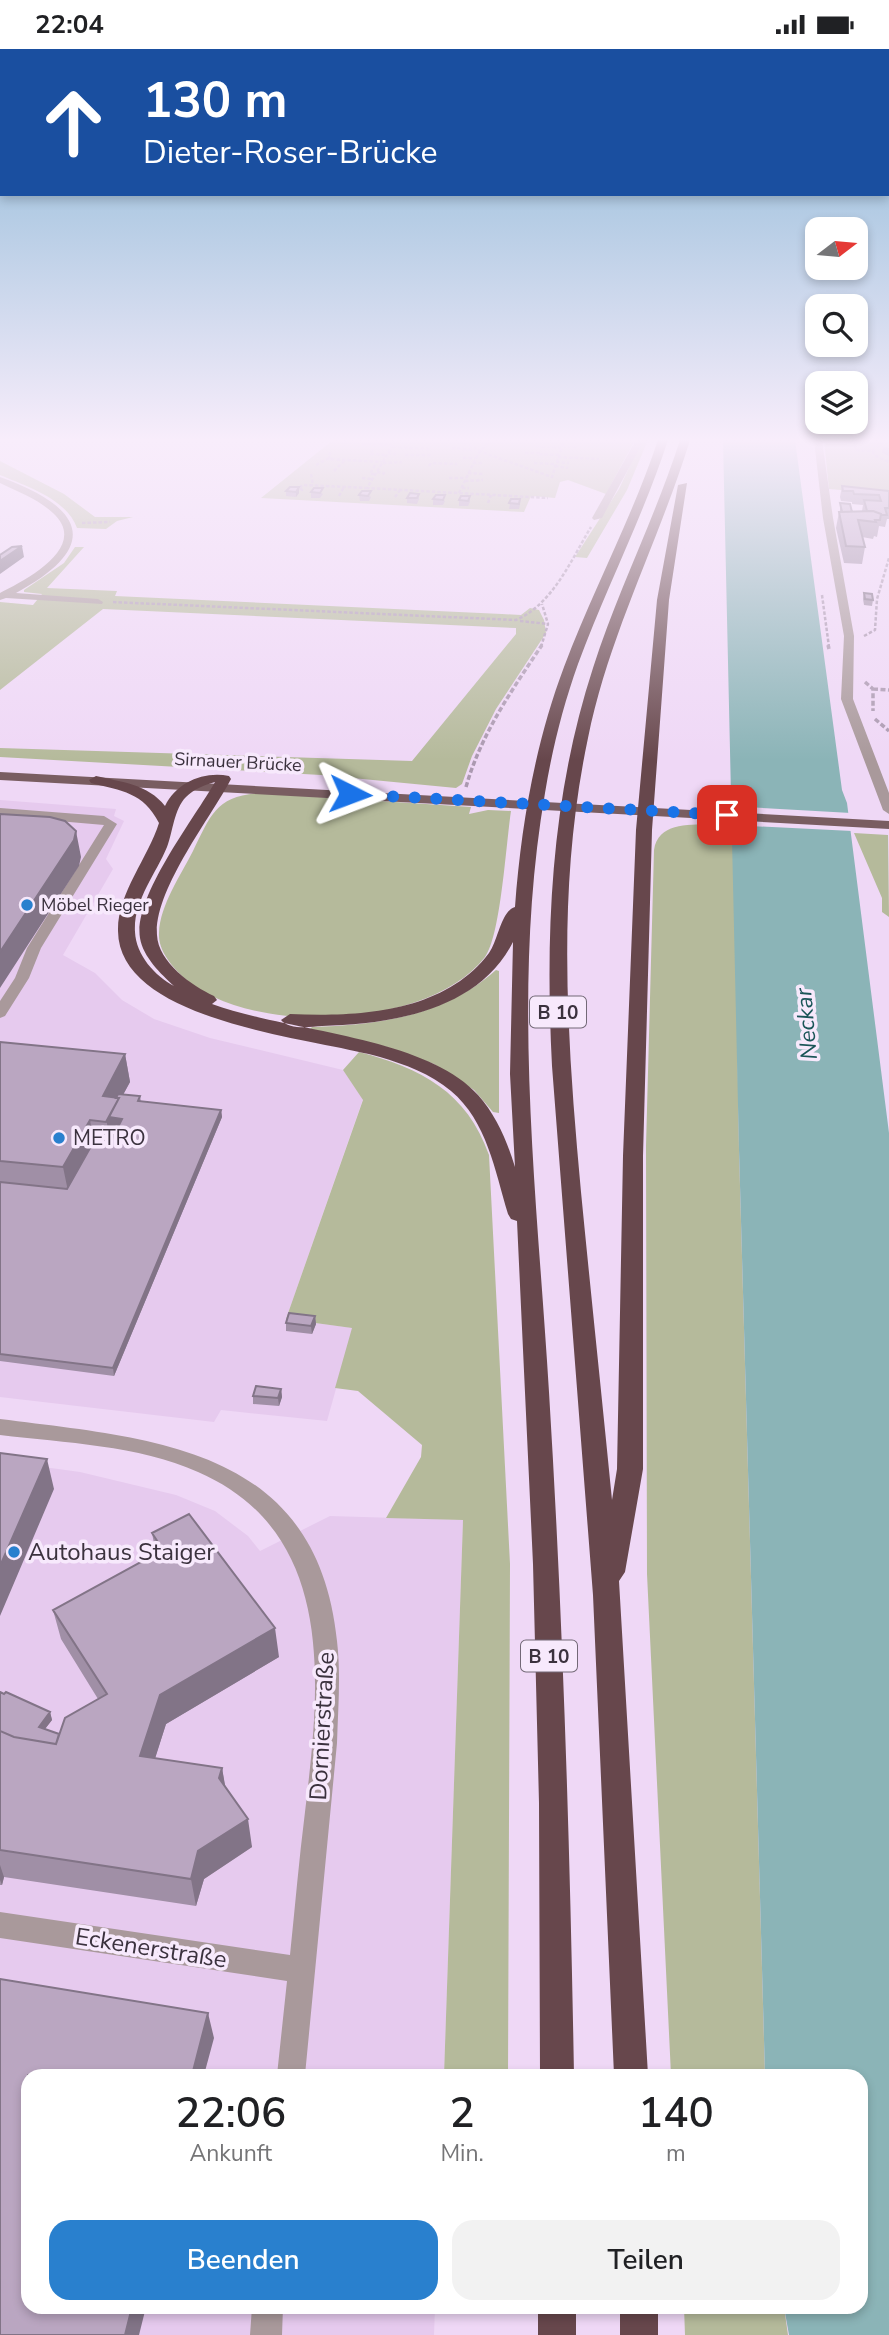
<!DOCTYPE html>
<html lang="de">
<meta charset="utf-8">
<style>
body{margin:0;font-family:"Nunito Sans",sans-serif;background:#f2f2f2;color:#202124;height:100vh;display:flex;flex-direction:column;font-size:26px;white-space:nowrap}
*{box-sizing:border-box;margin:0}
p{font-size:23px;color:#757577}
.icon{flex:none;width:38px;height:38px;fill:none;stroke:currentColor;stroke-width:2;stroke-linecap:round;stroke-linejoin:round}
.map{position:relative;flex:1;overflow:hidden}
.sheet{position:absolute;left:21px;top:2020px;width:847px;height:245px;display:flex;flex-direction:column;background:#fff;border-radius:21px;box-shadow:0 4px 10px #0003}
.sheet>*{flex:none}
.banner{position:absolute;left:0px;top:0px;width:889px;height:147px;box-shadow:0 4px 10px #0003;background:#1a4fa0;color:#fff;overflow:hidden}
.needle{width:46px;rotate:74deg}
.buttons{position:absolute;left:805px;top:168px;display:grid;gap:14px}
.buttons a{display:grid;place-items:center;width:63px;height:63px;border-radius:14px;background:#fff;box-shadow:0 4px 10px #0003;font-size:35px}
.pin{position:absolute;display:grid;place-items:center;width:60px;height:60px;color:#fff;margin:-30px;border-radius:14px;box-shadow:0 4px 10px #0006}
.me{position:absolute;width:77px;margin:-38px;rotate:93deg;stroke-linejoin:round;filter:drop-shadow(0 0 5px #0008)}
.turn{display:flex;align-items:center;gap:24px;height:147px;padding:0 28px;font-size:32px}
.turn .icon{width:91px;height:91px;stroke-width:2.5}
.turn b{display:block;font-size:49px;line-height:60px}
.eta{display:flex;justify-content:space-evenly;align-items:center;height:119px;text-align:center}
.eta b{font-size:42px;font-weight:600;line-height:49px}
.primary-button{display:flex;gap:14px;margin-top:auto;padding:14px 28px}
.primary-button a{flex:1;height:80px;border-radius:21px;background:#2980ce;color:#fff;font-size:28px;font-weight:600;line-height:80px;text-align:center}
.primary-button a+a{background:#f2f2f2;color:#202124}
.status{display:flex;justify-content:space-between;align-items:center;height:49px;padding:0 35px;background:#fff;direction:ltr}
.status svg{height:19px;fill:currentColor}
.map>svg:first-child{display:block}
.built{fill:#e6caee}
.green{fill:#b5ba9b}
.water{fill:#8bb4b7}
.pier{fill:#efd8f6}
.lines{fill:none;stroke-linecap:round;stroke-linejoin:round}
.path-far1{stroke:#ab99b0;stroke-width:2.5;stroke-dasharray:3.5 2;stroke-linecap:butt}
.path{stroke:#ab99b0;stroke-width:3.5;stroke-dasharray:5 2.5;stroke-linecap:butt}
.minor{fill:#a9999b;fill-rule:evenodd}
.major{fill:#795d61;fill-rule:evenodd}
.highway{fill:#67474c;fill-rule:evenodd}
.wall{fill:#a08fa6}
.shaded-wall{fill:#827487}
.building{fill:#baa6c1;stroke:#827487;stroke-width:2}
.route{stroke:#1a73e8;stroke-width:12;stroke-dasharray:0 21.6}
.poi-dot{fill:#2980ce;stroke:#f7e9fc;stroke-width:2.5}
.labels{text-anchor:middle;stroke-width:7;stroke-linejoin:round;paint-order:stroke}
.far-street-label{font-size:18px;fill:#3b323e;stroke:#f7e9fc}
.far-poi-label{font-size:18px;fill:#3b323e;stroke:#f7e9fc;text-anchor:start}
.shield{fill:#f7e9fc;stroke:#736977;stroke-width:2}
.shield-label{font-size:19px;font-weight:bold;fill:#3b323e}
.poi-label{font-size:21px;fill:#3b323e;stroke:#f7e9fc;text-anchor:start}
.water-label{font-size:23px;font-style:italic;fill:#1a5558;stroke:#f7e9fc}
.near-poi-label{font-size:24px;fill:#3b323e;stroke:#f7e9fc;text-anchor:start}
.near-street-label{font-size:24px;fill:#3b323e;stroke:#f7e9fc}
</style>
<div class="status"><b>22:04</b><svg viewBox="0 0 49 12"><path d="M0 12V9h3v3zM5 12V6h3v6zM10 12V3h3v9zM15 12V0h3v12zM26 1h20v11H26zM47 4h2v5h-2z"/></svg></div>
<div class="map">
<svg width="889" height="2286" viewBox="0 0 889 2286">
<rect width="100%" height="100%" fill="#efd8f6"/>
<path class="built" d="M0,751L116,760L114,767L124,772L106,810L113,820L63,906L95,924L122,951L154,970L210,989L343,1021L363,1050L286,1270L353,1279L327,1372L221,1361L214,1373L0,1348Z
M0,1412L80,1423L176,1446L215,1462L248,1487L260,1502L330,1467L463,1471L444,2026H28V2258H435L434,2286H0Z"/>
<path class="green" d="M333,391H635L606,445L568,431L560,433L555,449L531,447L524,463L261,449Z
M642,391H648L627,441L587,509L575,508L619,440Z
M824,391H889V445L829,440Z
M0,412L64,445L95,468H133L117,472L106,480L77,479C67,450 26,437 0,426Z
M75,498H84L47,539L117,542L115,547L502,565L521,566L530,559L539,561L544,571L546,584L496,660L472,707L462,735L456,739L321,726L0,708V699L412,712L516,585V579L103,560L0,641V553L33,556L42,545L24,543V541L64,514Z
M260,744L471,758L469,765L488,761L511,762C506,794 501,886 485,908C429,981 245,989 181,926C170,915 158,900 159,884C160,856 181,826 193,802C211,766 216,747 260,744Z
M709,775L734,776L739,1101L765,2026H671L647,1525L646,1097L654,801C658,774 687,776 709,775Z
M854,784L888,786L889,868L882,863V849Z
M496,921L499,922V1064L493,1063L474,1041L434,1015L387,998L310,980L312,978C379,976 444,967 496,921Z
M359,1003C421,1019 467,1043 489,1106L510,1515L508,2026H444L463,1471L386,1469L421,1408L422,1396L358,1342L335,1339L352,1279L286,1270L363,1051L343,1021Z
M684,2258H784L788,2286H685Z"/>
<path class="water" d="M723,391H795L842,741L847,754L889,1084V2286H789L784,2258H861V2026H765L739,1101Z"/>
<path class="pier" d="M729,757L851,764L852,782L730,776Z"/>
<g class="lines">
<path class="path-far1" d="M396,391L367,439L548,449
M459,391L487,405L552,428L564,391
M551,391H564
M856,391L855,401L873,402L879,395L889,393
M343,395L346,391
M362,395L392,396
M536,397L561,399
M562,397L578,398
M393,398L430,400
M452,399L474,401
M373,401L370,405L387,406
M873,402L874,406L889,413
M388,404L396,405
M525,404H539L538,407
M539,405L559,406
M405,406H431
M558,408L599,410
M463,409H475
M331,410L328,407L332,402
M556,413L569,414
M383,414L402,413
M473,414H484
M534,414L556,415
M316,416L327,410L382,413
M375,416L370,425H376
M429,417L431,414L457,415
M555,417L568,419
M334,422L344,412
M377,423L384,424L382,426
M468,424L483,425
M311,425L313,436
M362,429L372,430
M449,429H466
M465,432L483,431
M300,439L302,441L294,440Z
M300,439L302,436L367,439
M462,439H469
M459,444L478,405L491,391
M339,447L344,438
M395,448L400,441
M488,454L491,446
M82,474L110,473
M822,546L829,598
M113,553L516,571C553,555 571,511 591,478
M520,572L548,575
M864,587L875,581L877,550L889,509
M541,598L548,575L542,555"/>
<path class="path" d="M828,596L829,600
M865,633L873,640V662
M873,640L889,641
M875,670L889,682
M466,738C481,685 512,641 542,596"/>
<path class="minor" d="M636,391H644L602,469L594,471L592,469Z
M814,391H822L833,469L854,587L853,650L889,744V765L883,761L841,650L844,587L823,469Z
M0,428C84,458 103,497 16,544L98,550L103,553L102,555L6,549L0,551V544C26,531 90,498 53,464C38,450 18,443 0,434Z
M0,759L104,767L117,775L41,899L29,929L5,967L0,969V952L15,929L27,899L104,776L0,767Z
M0,1370C156,1390 317,1398 337,1592C341,1626 338,1660 337,1694L305,2026H277L287,1932L0,1889V1863L290,1906C295,1858 299,1810 305,1763C320,1637 338,1484 198,1423C138,1396 65,1394 0,1386Z
M252,2258H283L282,2286H250Z"/>
<path class="major" d="M0,723L889,772V780L0,731Z"/>
<path class="highway" d="M658,391H668C643,468 606,539 578,615C563,657 552,701 545,744C511,941 537,1145 549,1343C563,1571 570,1798 574,2026H540L539,1754L533,1515L517,1172L511,1170L508,1165C495,1122 487,1072 451,1042C431,1025 404,1015 380,1008C315,989 119,974 118,882C117,845 148,809 159,774C143,743 122,742 91,734L89,731L96,727C121,733 148,735 165,757C177,733 204,722 229,727L231,730C210,770 154,841 157,886C158,913 192,937 214,947L217,951L212,955C288,983 425,987 478,1046C496,1066 507,1092 515,1118L510,1025L513,893C478,962 391,975 322,977C310,978 289,981 281,971L290,965C358,968 444,964 489,904C498,892 501,862 515,858C521,777 535,695 564,618C593,541 632,469 658,391ZM215,733C194,770 133,848 140,889C143,908 161,925 174,937C155,927 136,906 135,883C133,852 156,825 167,798C173,782 174,760 186,748C194,740 204,736 215,733Z
M680,391H690C659,492 609,585 588,689C556,840 567,990 581,1143C591,1246 602,1349 612,1451L617,1420L623,1107L636,781L657,551L678,436L687,434L669,551L652,781L643,1107V1420L625,1523L619,1532L648,2026H614L593,1546L552,1017C545,882 551,748 593,619C618,541 655,469 680,391Z
M538,2258H576V2286H538Z
M620,2258H658V2286H620Z"/>
</g>
<path class="wall" d="M883,398L889,399V407L882,404Z
M842,437L889,442V470H887L885,478L879,477L877,488L874,487L873,490L862,488L865,498L862,515L844,514L836,479L839,463H840V454L852,463L862,462L863,456L852,455V453L841,452L840,448Z
M290,438L299,444L296,448L286,447V442Z
M314,439L323,445L320,449H311V443Z
M362,442L371,448L369,452H360L359,446Z
M419,445V450L417,455L407,454V449Z
M436,446L445,452L443,456H433V450Z
M470,447V453L468,457H459V451Z
M511,450L520,456L519,460H509Z
M864,544L873,551L872,557L864,556L863,550Z
M0,993L125,1005L130,1033L123,1046L140,1047L141,1053L221,1061L222,1068L114,1327L0,1312Z
M315,1267L316,1275L312,1285L286,1282V1274Z
M281,1340L282,1348L279,1357L253,1355V1347Z
M152,1484L279,1608L166,1675L155,1709L222,1719L225,1738L252,1798L204,1830L196,1857L4,1828L2,1836H0V1643L50,1663L52,1671L45,1680L59,1685L98,1650L61,1590L53,1561L156,1505Z"/>
<path class="shaded-wall" d="M299,438V444L296,448V443Z
M22,497L24,508L0,525V508Z
M76,782L81,808L79,817L0,939V903Z
M125,1005L130,1033L119,1053L123,1077L111,1102L103,1047Z
M221,1061L222,1068L114,1327L113,1319Z
M90,1071L95,1100L69,1147L63,1118Z
M315,1267L316,1275L312,1285L311,1277Z
M281,1340L282,1348L279,1357L278,1349Z
M47,1410L54,1440L0,1567V1517Z
M275,1579L279,1608L166,1675L147,1735L140,1707L160,1646Z
M50,1663L52,1671L41,1685L39,1678Z
M222,1719L227,1747L219,1729Z
M248,1770L252,1798L204,1830L196,1857L191,1830L198,1802Z
M0,1816L4,1828L2,1836L0,1831Z
M208,1964L214,1989L204,2026H192Z
M132,2258H146L139,2286H125Z"/>
<path class="building" d="M842,437L889,442V459H885L887,466H881V465L873,462H867L864,451L881,452L879,446L854,445L853,442H843Z
M290,438H299L296,443L286,442Z
M314,439H323L320,444L311,443Z
M362,442H371L368,447L359,446Z
M410,444L419,445L417,449H407Z
M436,446H445L443,451L433,450Z
M461,447H470L468,452L459,451Z
M511,450H520L519,455L509,454Z
M840,454L850,455L852,463H842Z
M873,462L881,465L880,471H875L876,473L858,471L865,498L846,497L839,463Z
M22,497L0,512V506L12,498Z
M864,544L872,545L873,551L865,550Z
M0,765L50,768L65,772L76,782L74,791L0,903Z
M0,993L125,1005L103,1047L119,1049L106,1073L90,1071L63,1118L0,1112Z
M118,1045L140,1047L138,1052L221,1061L113,1319L0,1305V1133L67,1140L94,1092L110,1094L122,1070L109,1068L119,1049H116Z
M289,1264L315,1267L311,1277L286,1274Z
M256,1337L281,1340L278,1349L253,1347Z
M0,1404L47,1410L0,1517Z
M189,1465L275,1579L160,1646L140,1707L222,1719L219,1729L248,1770L198,1802L191,1830L0,1801V1682L14,1688L56,1695L65,1669L107,1645L53,1561L163,1501L152,1484Z
M0,1643L4,1645L6,1643L50,1663L39,1678L59,1685L56,1695L14,1688L0,1682Z
M0,1930L208,1964L192,2026H28V2258H132L125,2286H0Z"/>
<linearGradient id="sky" x2="0" y2="1"><stop stop-color="#83b4d4"/><stop offset="0.55" stop-color="#f8edfb"/><stop offset="1" stop-color="#f8edfb" stop-opacity="0"/></linearGradient>
<rect width="889" height="711" fill="url(#sky)"/>
<g class="lines">
<path class="route" d="M350,745L727,766"/>
</g>
<g class="poi-dot">
<circle cx="27" cy="856" r="7"/>
<circle cx="59" cy="1089" r="7"/>
<circle cx="14" cy="1503" r="7"/>
</g>
<g class="labels">
<g class="far-street-label">
<text transform="translate(238 713) rotate(3)" y="6">Sirnauer Brücke</text>
</g>
<g class="far-poi-label">
<text x="41" y="862">Möbel Rieger</text>
</g>
<g class="shield">
<rect x="530" y="947.5" width="56" height="31" rx="5"/>
<rect x="521" y="1591.5" width="56" height="31" rx="5"/>
</g>
<g class="shield-label">
<text x="558" y="970">B 10</text>
<text x="549" y="1614">B 10</text>
</g>
<g class="poi-label">
<text x="73" y="1096">METRO</text>
</g>
<g class="water-label">
<text transform="translate(806 975) rotate(-95)" y="8">Neckar</text>
</g>
<g class="near-poi-label">
<text x="28" y="1511">Autohaus Staiger</text>
</g>
<g class="near-street-label">
<text transform="translate(322 1677) rotate(-87)" y="8">Dornierstraße</text>
<text transform="translate(151 1899) rotate(9)" y="8">Eckenerstraße</text>
</g>
</g>
</svg>
<div class="buttons">
<a><svg class="needle" viewBox="-14 -14 28 28"><path d="M0-13l5 13h-10z" fill="#e53935"/><path d="M0 13l5-13h-10z" fill="#757577"/></svg></a>
<a><svg class="icon" aria-label="search" viewBox="0 0 24 24"><circle cx="10" cy="10" r="6"/><path d="M15 15l6 6"/></svg></a>
<a><svg class="icon" aria-label="layers" viewBox="0 0 24 24"><path d="M12 4l9 5-9 5-9-5zM3 14l9 5 9-5"/></svg></a>
</div>
<div class="pin" style="left:727px;top:766px;background:#d93025"><svg class="icon" aria-label="arrive" viewBox="0 0 24 24"><path d="M6 21V4h12l-3 4 3 4H6"/></svg></div>
<svg class="me" style="left:350px;top:745px" viewBox="-20 -20 40 40"><path d="M0-17L14 15 0 8-14 15z" fill="#1a73e8" stroke="#fff" stroke-width="4"/></svg>
<div class="banner">
<div class="turn"><svg class="icon" aria-label="ahead" viewBox="0 0 24 24"><path d="M12 20V5M6 11l6-6 6 6"/></svg><div><b>130 m</b>Dieter-Roser-Brücke</div></div>
</div>
<section class="sheet">
<div class="eta">
<div><b>22:06</b><p>Ankunft</p></div>
<div><b>2</b><p>Min.</p></div>
<div><b>140</b><p>m</p></div>
</div>
<div class="primary-button"><a>Beenden</a><a>Teilen</a></div>
</section>
</div>
